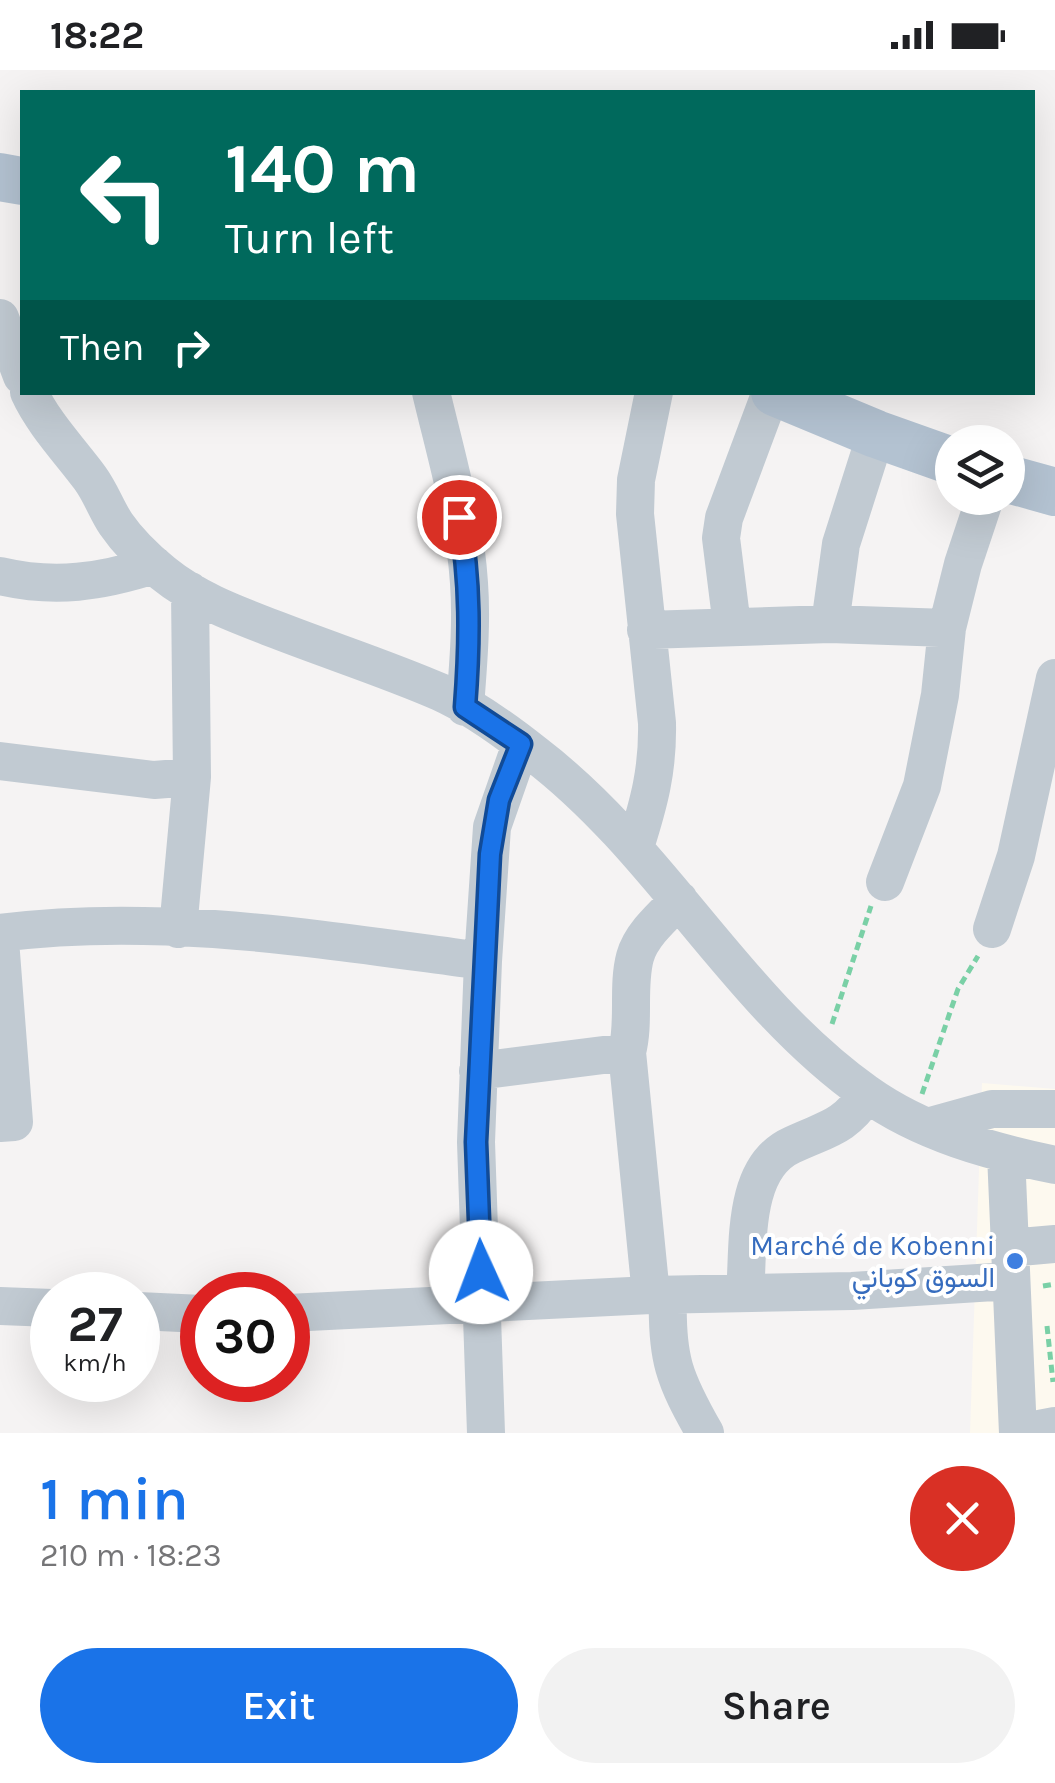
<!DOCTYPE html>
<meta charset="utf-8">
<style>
body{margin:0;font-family:Karla,Vazirmatn,sans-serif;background:#f2f2f2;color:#202124;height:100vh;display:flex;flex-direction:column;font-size:38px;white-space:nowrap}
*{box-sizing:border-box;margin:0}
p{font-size:32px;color:#757577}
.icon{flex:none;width:55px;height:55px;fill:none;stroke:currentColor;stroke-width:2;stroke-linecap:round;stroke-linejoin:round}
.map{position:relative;height:1363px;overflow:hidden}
.details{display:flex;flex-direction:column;background:#fff;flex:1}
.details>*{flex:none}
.banner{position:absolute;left:20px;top:20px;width:1015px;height:305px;border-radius:0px;box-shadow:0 10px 40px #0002;background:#00695c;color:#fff;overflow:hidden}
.controls{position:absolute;left:935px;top:355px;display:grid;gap:20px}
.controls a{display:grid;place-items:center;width:90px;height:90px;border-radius:50%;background:#fff;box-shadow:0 10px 40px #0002;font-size:50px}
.speed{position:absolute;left:30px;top:1202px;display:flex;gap:20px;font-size:50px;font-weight:700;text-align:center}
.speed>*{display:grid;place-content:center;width:130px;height:130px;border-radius:50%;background:#fff;box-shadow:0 10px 40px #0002;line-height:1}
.speed small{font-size:25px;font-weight:400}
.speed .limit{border:15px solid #d22;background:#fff;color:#111}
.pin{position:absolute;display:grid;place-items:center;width:85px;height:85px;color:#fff;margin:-42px;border:5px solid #fff;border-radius:50%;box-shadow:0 2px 10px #0007}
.me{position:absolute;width:110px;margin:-55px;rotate:358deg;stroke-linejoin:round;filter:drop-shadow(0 0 8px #0008)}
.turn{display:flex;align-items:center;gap:35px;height:210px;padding:0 40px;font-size:45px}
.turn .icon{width:130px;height:130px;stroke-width:2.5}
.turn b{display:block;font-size:70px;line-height:85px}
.then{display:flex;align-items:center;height:95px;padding:0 40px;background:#0003;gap:20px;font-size:38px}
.round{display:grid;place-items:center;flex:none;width:105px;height:105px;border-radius:52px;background:#f2f2f2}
.overview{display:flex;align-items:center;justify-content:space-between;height:170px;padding:0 40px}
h1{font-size:60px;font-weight:600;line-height:75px;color:#1a73e8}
.primary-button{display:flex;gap:20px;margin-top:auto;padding:20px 40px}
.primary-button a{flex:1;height:115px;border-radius:60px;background:#1a73e8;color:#fff;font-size:40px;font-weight:600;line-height:115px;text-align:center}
.primary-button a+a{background:#f2f2f2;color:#202124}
.status{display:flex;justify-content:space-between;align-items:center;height:70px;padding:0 50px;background:#fff;direction:ltr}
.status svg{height:28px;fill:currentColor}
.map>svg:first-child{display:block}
.commercial{fill:#fdf9ef}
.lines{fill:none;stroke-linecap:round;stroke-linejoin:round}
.path{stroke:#7ad0a6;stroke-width:5;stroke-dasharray:8 5;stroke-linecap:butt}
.minor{stroke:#c1cad2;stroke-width:38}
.major{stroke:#b3c2d1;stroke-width:48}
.route-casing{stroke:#114b97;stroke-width:25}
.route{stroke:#1a73e8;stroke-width:18}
.shop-dot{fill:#3f7fe0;stroke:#fff;stroke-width:4}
.labels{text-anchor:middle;stroke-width:8;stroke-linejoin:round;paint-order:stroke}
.shop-label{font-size:28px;fill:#366cbe;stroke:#fff;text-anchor:end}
</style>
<div class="status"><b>18:22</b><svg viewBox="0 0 49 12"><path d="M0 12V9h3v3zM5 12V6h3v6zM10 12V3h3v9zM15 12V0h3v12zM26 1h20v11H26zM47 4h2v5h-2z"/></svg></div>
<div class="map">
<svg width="1055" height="1363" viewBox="0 0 1055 1363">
<rect width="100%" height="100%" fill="#f5f3f3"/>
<path class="commercial" d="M982,1013L1055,1019V1363H970Z"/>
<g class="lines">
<path class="path" d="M832,954L871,836
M922,1024L958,919L978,886
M1043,1216L1055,1214
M1047,1256L1053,1312"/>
<path class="minor" d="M0,248L22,306
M29,322C43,353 70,381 90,408C101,423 106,439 116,454C129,473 146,489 163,503C196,530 238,545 277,560C331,581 387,599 440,622C473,637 506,661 535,684C662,781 735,930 866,1023C922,1063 989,1081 1055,1095
M431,322C446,385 465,449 469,513C472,554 468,596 465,637
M0,506C55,519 101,512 154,495
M830,554L841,474L876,364
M732,556L721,468L724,448L771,322
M646,560L830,554L947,558
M0,691L154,710L192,707
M635,777C649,733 658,700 657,653L635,444L636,410L654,322
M885,812L922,716L940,625L947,558L963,494L985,428
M178,859L192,707L190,521
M992,859L1016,786L1055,608
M0,863C160,842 324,870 483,891
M0,870L14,1052L0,1053
M478,1001L627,982
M927,1057L992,1039H1055
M1006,1084L1018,1363L1055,1356
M1009,1178L1055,1174
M745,1223C749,1177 741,1098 792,1075C828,1058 843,1059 867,1024
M651,1225L627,982C635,952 627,917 635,887C641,865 663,846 679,830
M668,1225C666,1288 674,1309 705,1363
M0,1236L52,1238
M138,1241L202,1244
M288,1243L651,1225L852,1221L1010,1211
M486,1363L476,1072L483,891L492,757L521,674"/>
<path class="major" d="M0,107L22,111
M775,322L876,364L952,391
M1008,409L1055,422"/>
</g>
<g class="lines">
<g class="route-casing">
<path id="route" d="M459,447C471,511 470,572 465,637L521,674L499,730L490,784L476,1072L481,1202"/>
</g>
<use href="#route" class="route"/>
</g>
<circle class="shop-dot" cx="1015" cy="1191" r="10"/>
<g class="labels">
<g class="shop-label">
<text x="995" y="1185">Marché de Kobenni<tspan x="995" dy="32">السوق كوباني</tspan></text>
</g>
</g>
</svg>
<div class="controls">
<a><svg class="icon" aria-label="layers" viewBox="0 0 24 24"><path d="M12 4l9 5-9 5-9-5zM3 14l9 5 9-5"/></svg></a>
</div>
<div class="speed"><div>27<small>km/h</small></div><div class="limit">30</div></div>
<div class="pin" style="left:459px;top:447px;background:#d93025"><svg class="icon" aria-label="arrive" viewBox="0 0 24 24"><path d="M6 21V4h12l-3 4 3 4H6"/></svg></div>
<svg class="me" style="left:481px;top:1202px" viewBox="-20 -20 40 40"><circle r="19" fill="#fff"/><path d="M0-13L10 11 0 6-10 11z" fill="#1a73e8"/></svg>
<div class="banner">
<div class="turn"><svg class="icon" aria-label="left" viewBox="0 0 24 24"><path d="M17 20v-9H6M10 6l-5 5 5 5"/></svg><div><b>140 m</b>Turn left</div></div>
<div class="then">Then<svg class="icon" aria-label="right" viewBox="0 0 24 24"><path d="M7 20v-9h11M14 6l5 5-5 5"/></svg></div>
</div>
</div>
<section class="details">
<div class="overview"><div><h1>1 min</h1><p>210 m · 18:23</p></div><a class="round" style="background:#d93025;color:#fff"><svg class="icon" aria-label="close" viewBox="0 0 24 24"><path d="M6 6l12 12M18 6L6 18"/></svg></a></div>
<div class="primary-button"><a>Exit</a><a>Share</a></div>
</section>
